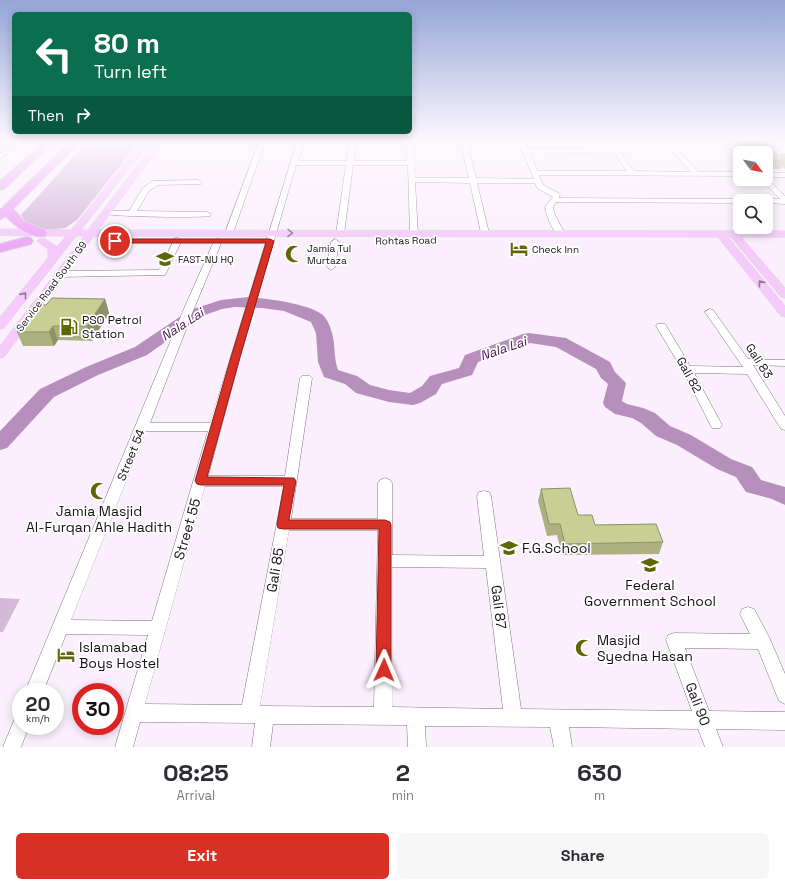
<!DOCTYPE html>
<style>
body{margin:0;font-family:"Space Grotesk",sans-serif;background:#f7f7f7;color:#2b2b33;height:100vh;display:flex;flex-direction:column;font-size:15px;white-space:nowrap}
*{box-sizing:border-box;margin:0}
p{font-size:13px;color:#7c7c81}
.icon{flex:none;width:22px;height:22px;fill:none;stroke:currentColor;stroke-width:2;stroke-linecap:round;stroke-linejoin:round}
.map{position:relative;height:747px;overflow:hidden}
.side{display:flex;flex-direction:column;background:#fff;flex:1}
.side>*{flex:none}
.top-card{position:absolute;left:12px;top:12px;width:400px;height:122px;border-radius:6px;box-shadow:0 2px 10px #0003;background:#0b6e4f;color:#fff;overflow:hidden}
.needle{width:26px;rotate:122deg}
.controls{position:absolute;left:733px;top:146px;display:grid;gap:8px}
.controls a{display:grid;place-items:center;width:40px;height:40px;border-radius:6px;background:#fff;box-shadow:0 2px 10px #0003;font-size:20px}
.speed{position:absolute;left:12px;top:683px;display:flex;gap:8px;font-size:20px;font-weight:700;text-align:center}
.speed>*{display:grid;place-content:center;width:52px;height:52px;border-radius:50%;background:#fff;box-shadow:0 2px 10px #0003;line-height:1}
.speed small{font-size:10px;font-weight:400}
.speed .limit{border:6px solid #d22;background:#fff;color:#111}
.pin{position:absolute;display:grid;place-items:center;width:34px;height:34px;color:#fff;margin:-17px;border:2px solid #fff;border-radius:50%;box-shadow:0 1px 4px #0007}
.me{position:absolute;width:44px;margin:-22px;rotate:1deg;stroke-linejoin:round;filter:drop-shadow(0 0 3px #0008)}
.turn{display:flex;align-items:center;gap:14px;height:84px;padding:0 16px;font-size:18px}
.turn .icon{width:52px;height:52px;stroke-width:2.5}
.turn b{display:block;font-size:28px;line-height:34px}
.then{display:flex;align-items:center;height:38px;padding:0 16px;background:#0003;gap:8px;font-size:15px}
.eta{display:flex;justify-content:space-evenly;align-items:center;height:68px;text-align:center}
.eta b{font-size:24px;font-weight:800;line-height:28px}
.action{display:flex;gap:8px;margin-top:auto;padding:8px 16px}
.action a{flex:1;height:46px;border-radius:6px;background:#d93025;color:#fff;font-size:16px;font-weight:800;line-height:46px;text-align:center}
.action a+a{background:#f7f7f7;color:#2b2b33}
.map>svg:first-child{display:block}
.green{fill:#d4bad8}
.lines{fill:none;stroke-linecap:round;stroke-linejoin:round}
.river{fill:#b78fbd;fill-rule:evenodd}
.minor-casing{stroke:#837186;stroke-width:1}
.major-casing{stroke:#d5d4d5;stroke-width:1}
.highway-casing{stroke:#d5d4d5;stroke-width:2}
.minor{fill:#fff;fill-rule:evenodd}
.major{fill:#f4cbfa;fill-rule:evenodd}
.highway{fill:#eda8f7;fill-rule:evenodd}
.wall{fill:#acb27f}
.shaded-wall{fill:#8c9168}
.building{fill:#c8cf94;stroke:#8c9168}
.oneway{stroke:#917794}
.route{fill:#d93025;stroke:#8d1f18}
.labels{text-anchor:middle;stroke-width:3.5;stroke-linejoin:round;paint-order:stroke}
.far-street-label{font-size:10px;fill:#171018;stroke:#fff}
.far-poi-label{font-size:10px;fill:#171018;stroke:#fff;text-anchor:start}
.poi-label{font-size:12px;fill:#171018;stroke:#fff;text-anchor:start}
.street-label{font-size:12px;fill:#171018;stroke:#fff}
.water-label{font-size:13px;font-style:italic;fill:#45144d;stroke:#fff}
.near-poi-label{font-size:14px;fill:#171018;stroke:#fff;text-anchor:start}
.near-street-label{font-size:14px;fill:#171018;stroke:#fff}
</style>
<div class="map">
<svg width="785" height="747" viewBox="0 0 785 747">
<rect width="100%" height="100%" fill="#fbeffd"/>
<path class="green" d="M87,142H139L77,220L65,228L45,230L26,222L21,215Z
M0,598L20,599L3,632H0Z"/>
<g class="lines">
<path class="river" d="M248,297C265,298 312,304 324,316C327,320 330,325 331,330C336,343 333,357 338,370L357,376L370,385L389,390L410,393L422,386L430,376L459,368L465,355L523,334L529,333L566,338L610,362L615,372L626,383L622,401L627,404L643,408L655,413L670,426L691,435L731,459L752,467L761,480L785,487V505L772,499L746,492L736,477L717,469L677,445L656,436L641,423L632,418L615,414L605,407L603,403L608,384L601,378L596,369L556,347L530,343L478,362L472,375L442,384L436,394L420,403L413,405L389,402L356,393L345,384L324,377L318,362L316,333L311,322L284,311L262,308L235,307L222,309L202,316L147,355L98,375L54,397L7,448L0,450V431L40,389L86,367L135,347L190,310L221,300Z"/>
<g class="minor-casing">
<path id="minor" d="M16,142H23L0,159V154Z
M259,142H265L233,233L229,235H226L225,233Z
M297,142H303L298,161H347L350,142H356L354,161H407V142H467L476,178L534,179L523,153L521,151L522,150L519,142H525L528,149L610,148L606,142H612L634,171L690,172L665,142H671L698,172H740V176L539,175L543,185L560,194L559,198L740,199L744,201H740V203L556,202L553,207L554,213L565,234L561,236C553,234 546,215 545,207L553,197L537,188L535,183H477L489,233L485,235L481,233L470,183L415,182L418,234L414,236L410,234L408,165H353L344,234L340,236L336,234L346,165H296L240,357L208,476H285L300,378L302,376H310L312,378L291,519H378V483L380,480L385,478L390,480L392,483V555L484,556L477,496L479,492L484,491L489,492L491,496L521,709L692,711L666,640L668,635L674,633L750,634L740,614L742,609L748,607L754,609L769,637L785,674V704L779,701L758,649L685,648L709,711L785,712V730L716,729L723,747H705L698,729L569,727L572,747H554L550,727L425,726L426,747H408L407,725L273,724L270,747H252L255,723L140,722L133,747H115L148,635L66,634L43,692H25L183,311L214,241L218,238L222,241L193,311L150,423H210ZM413,145H461L469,178H415ZM613,152L627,171H537L530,153ZM146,431H208L152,621L71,620ZM205,486H284L242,705L145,704ZM289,530H378L374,707L260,706ZM392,567L486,568L503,709L392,707Z
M722,142H729L741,153L740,158Z
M766,173H785V177H766Z
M766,177L785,196V204L766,203V201H762L766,199H780L760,179H766Z
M198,180L202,182L201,184L158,185L149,191L137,211L207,212L211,214L210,216C200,218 107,217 103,213L107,211H129L143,188L153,181Z
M175,238H178L182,240L165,275L59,277L54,274L59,271L159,270Z
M335,239L339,242L335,267L331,270L327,267L331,242Z
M710,309L713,310L748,359L785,360V366L753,365L785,416V430L781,429L747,374L694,373L722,425L720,428H712L682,369L656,326L657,324H665L690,366L743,367L705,312Z
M21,715V726H29L21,747H3L15,718Z"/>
</g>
<g class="major-casing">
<path id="major" d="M142,142H150L81,230H88L155,142H163L98,230L785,231V237H741L785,288V298L781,297L731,237H728L785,306V317L781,316L718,237L94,236L4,357L0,358V346L84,236H76L4,328L0,329V317L48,258V249L37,241L39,239H45L57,247L66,236L0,235V229L71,230Z"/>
</g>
<g class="highway-casing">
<path id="highway" d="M44,142H54L4,189L0,190V181Z
M70,142H80L13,209L25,222L45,230L47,233L45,236C31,239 15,226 6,216L0,219V210Z
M27,237L31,238L33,241L31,244L0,252V244Z"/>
</g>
<use href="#minor" class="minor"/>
<use href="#major" class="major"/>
<use href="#highway" class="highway"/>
</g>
<path class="wall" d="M736,142H763L780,157L781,154H785V169L782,166L781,169H768L766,167V153H751L748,150H745Z
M105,299L109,313L92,341L58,340L54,346H23L17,332L46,305Z
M541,489L578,515L595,525L663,542L659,554L562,555L557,535L547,536L538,501Z"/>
<path class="shaded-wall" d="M105,299L109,313L92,341L87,326Z
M53,326L58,340L54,346L49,332Z"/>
<path class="building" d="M750,142H763L784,160H770L766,156V153H762Z
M781,154H785V158Z
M52,298L105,299L87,326H53L49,332H17L38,305H46Z
M570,488L578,515H592L595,525L656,524L663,542L565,544L560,524H549L541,489Z"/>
<defs><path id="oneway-chevron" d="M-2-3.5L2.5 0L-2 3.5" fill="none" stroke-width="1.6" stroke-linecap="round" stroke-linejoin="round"/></defs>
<g class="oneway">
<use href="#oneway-chevron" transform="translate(290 233) rotate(1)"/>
<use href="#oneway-chevron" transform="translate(761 283) rotate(-128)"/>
<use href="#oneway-chevron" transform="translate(24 295) rotate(-51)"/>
</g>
<linearGradient id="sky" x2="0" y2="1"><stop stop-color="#94a5d7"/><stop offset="0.57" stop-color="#fdf8fe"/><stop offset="1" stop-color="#fdf8fe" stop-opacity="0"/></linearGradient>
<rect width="785" height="247" fill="url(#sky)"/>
<path class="route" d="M112,239H270L274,241L240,357L207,477L294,478L296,481L289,520H385L390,522L391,525V670L388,674L384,676L379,674L376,670L379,529H283L278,528L277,524L284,485H201L197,484L195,481L231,357L266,243H115L111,241Z"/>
<defs>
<g id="hotel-bare" transform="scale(1.38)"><path d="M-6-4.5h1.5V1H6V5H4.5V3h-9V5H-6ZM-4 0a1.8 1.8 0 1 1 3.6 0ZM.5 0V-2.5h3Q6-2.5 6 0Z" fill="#5f6604" stroke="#fff" stroke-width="2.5" paint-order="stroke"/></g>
<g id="mosque-bare" transform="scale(1.38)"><path d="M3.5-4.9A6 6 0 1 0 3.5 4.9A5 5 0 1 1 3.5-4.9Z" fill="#5f6604" stroke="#fff" stroke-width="2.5" paint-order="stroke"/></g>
<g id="university-bare" transform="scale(1.38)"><path d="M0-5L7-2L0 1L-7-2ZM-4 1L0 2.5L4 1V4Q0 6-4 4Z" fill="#5f6604" stroke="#fff" stroke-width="2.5" paint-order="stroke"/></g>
<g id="fuel-bare" transform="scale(1.38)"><path d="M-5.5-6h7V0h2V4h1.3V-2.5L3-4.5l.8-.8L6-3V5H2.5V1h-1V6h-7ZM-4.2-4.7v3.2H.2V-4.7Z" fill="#5f6604" stroke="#fff" stroke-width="2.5" paint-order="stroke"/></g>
<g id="school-bare" transform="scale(1.38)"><path d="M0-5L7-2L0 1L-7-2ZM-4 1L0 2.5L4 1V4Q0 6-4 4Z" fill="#5f6604" stroke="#fff" stroke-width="2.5" paint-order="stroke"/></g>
</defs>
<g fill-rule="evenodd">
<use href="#hotel-bare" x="519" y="249"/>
<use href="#mosque-bare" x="294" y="254"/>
<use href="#university-bare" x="165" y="259"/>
<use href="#fuel-bare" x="69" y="327"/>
<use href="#mosque-bare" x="99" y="491"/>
<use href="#school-bare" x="509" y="548"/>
<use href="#school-bare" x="650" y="565"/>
<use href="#mosque-bare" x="584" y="648"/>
<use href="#hotel-bare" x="66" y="655"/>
</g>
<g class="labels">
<g class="far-street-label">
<text transform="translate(406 240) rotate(-1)" y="4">Rohtas Road</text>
<text transform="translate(51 286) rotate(-53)" y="4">Service Road South G9</text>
</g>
<g class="far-poi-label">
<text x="307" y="252">Jamia Tul<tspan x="307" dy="12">Murtaza</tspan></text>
<text x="532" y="253">Check Inn</text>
<text x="178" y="263">FAST-NU HQ</text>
</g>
<g class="poi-label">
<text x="82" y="324">PSO Petrol<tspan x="82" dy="14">Station</tspan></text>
</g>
<g class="street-label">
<text transform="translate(759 361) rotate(57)" y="4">Gali 83</text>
<text transform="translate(689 375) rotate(61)" y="4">Gali 82</text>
<text transform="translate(131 455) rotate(-68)" y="4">Street 54</text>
</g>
<g class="water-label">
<text transform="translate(182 324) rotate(-33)" y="5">Nala Lai</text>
<text transform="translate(503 348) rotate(-19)" y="5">Nala Lai</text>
</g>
<g class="near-poi-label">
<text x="99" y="516" text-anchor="middle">Jamia Masjid<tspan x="99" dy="16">Al-Furqan Ahle Hadith</tspan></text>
<text x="522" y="553">F.G.School</text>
<text x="650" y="590" text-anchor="middle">Federal<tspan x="650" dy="16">Government School</tspan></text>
<text x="597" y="645">Masjid<tspan x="597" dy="16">Syedna Hasan</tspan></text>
<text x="79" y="652">Islamabad<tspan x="79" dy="16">Boys Hostel</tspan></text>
</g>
<g class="near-street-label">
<text transform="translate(187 529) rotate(-74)" y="5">Street 55</text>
<text transform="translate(275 570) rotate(-80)" y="5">Gali 85</text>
<text transform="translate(499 607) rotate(83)" y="5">Gali 87</text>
<text transform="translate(698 704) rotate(69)" y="5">Gali 90</text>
</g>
</g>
</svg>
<div class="controls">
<a><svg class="needle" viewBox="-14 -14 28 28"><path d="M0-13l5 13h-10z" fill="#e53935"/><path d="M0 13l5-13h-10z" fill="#7c7c81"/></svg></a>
<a><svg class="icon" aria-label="search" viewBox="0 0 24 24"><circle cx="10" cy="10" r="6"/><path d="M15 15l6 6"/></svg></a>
</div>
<div class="speed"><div>20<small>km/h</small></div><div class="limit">30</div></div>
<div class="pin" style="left:115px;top:241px;background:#d93025"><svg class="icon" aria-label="arrive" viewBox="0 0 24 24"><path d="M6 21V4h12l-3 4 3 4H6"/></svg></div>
<svg class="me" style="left:384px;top:670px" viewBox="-20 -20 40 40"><path d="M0-17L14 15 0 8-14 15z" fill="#d93025" stroke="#fff" stroke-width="4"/></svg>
<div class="top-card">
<div class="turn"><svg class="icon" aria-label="left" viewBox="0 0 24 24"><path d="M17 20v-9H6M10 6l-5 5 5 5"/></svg><div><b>80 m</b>Turn left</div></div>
<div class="then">Then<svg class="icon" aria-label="right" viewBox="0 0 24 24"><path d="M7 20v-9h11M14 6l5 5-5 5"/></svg></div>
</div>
</div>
<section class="side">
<div class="eta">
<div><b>08:25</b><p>Arrival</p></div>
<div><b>2</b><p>min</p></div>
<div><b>630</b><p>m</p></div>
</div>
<div class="action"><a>Exit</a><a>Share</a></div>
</section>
